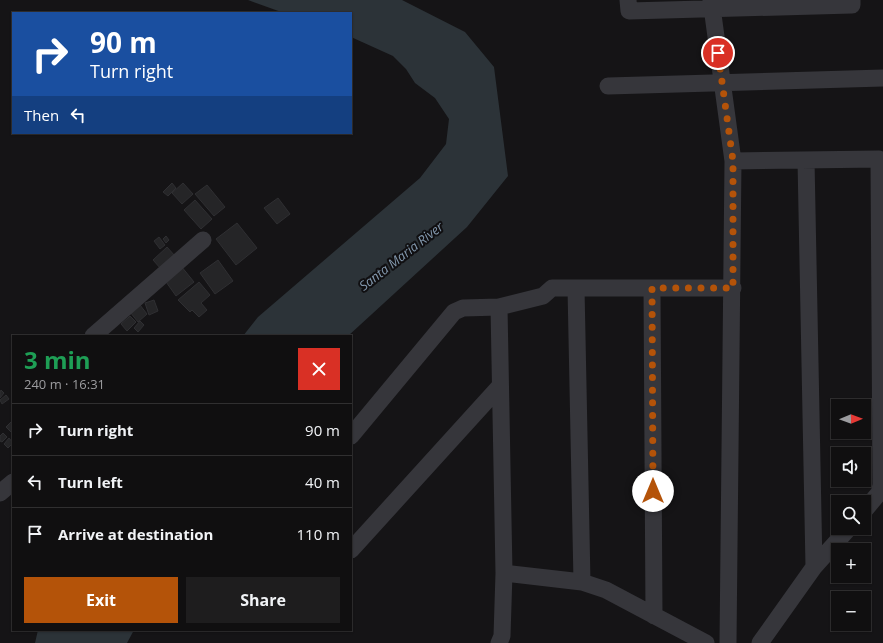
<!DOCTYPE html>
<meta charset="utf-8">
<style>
body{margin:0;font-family:"Open Sans",sans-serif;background:#1e1d1e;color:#f1f3f6;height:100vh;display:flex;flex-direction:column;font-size:15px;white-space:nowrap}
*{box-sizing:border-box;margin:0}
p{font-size:13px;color:#9c9c9f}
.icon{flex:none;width:22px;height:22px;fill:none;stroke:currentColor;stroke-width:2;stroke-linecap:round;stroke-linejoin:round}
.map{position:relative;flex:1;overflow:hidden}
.sheet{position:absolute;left:12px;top:335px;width:340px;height:296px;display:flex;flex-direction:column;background:#100f10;border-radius:0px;box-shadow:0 1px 3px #0004,0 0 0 1px #302f30}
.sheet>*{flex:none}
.guide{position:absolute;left:12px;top:12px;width:340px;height:122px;border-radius:0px;box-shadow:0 1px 3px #0004,0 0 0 1px #302f30;background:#1a4fa0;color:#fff;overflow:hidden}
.needle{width:26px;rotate:89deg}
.fabs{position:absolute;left:831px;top:399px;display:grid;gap:8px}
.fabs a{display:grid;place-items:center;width:40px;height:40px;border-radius:0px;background:#100f10;box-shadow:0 1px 3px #0004,0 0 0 1px #302f30;font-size:20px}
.pin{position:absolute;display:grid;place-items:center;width:34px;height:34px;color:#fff;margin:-17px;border:2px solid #fff;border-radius:50%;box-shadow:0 1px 4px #0007}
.me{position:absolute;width:44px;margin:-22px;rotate:0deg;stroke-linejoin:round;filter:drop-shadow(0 0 3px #0008)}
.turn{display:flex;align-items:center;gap:14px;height:84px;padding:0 12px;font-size:18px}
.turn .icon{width:52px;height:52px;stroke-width:2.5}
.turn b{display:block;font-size:28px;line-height:34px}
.then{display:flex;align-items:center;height:38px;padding:0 12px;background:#0003;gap:8px;font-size:15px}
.round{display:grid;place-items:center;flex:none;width:42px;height:42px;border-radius:0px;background:#1e1d1e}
.head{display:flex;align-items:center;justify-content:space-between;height:68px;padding:0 12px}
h1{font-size:24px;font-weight:700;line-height:30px;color:#1e9e55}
.cta{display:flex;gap:8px;margin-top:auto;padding:8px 12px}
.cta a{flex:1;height:46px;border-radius:0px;background:#b45309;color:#fff;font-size:16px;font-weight:700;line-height:46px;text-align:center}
.cta a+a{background:#1e1d1e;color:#f1f3f6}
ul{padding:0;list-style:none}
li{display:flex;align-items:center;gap:12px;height:52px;padding:0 12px;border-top:1px solid #302f30}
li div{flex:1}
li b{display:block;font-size:15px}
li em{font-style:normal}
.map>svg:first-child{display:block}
.water{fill:#2c3338}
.building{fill:#252527;stroke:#2f2f32}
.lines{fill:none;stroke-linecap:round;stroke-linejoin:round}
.minor{stroke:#36363b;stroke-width:17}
.route{stroke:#b45309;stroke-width:7;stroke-dasharray:0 12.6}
.labels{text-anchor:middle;stroke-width:4;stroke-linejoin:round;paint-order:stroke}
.water-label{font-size:13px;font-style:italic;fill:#8297ac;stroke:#100f11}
</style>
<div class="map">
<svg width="883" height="643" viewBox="0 0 883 643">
<rect width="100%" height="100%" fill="#151416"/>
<path class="water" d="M248,0H402L465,32L494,67L508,176L467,227L348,336H243L258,317L420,178L446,144L449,119L435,98L415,83L406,69L393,56L351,37V13H284Z
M38,630H134L127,643H35Z"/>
<path class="building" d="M172,183L176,188L168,196L163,192Z
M183,183L193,194L182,204L172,193Z
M207,185L225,207L214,216L195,194Z
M278,198L290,214L277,224L264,208Z
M195,200L212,219L201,229L184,210Z
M237,223L257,248L236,265L216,239Z
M166,236L169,240L166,243L163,239Z
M159,237L165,245L160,249L154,241Z
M167,247L175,256L161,269L153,260Z
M218,260L233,281L215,294L200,273Z
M181,266L194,282L176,296L164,279Z
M199,282L210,295L201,303L207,310L199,317L192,310L190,312L178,300Z
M154,300L158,311L149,315L145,303Z
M140,305L147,314L138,322L130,312Z
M130,316L136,322L127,331L121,324Z
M140,321L144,325L138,332L134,328Z
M1,390L4,393L0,398V392Z
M6,395L9,399L2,404L0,400Z
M13,420V434L6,427Z
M3,433L7,437L2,442L0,441V436Z
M9,438L13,443L8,448L4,444Z"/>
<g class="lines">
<path class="minor" d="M628,0L629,11L852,5V0
M711,0L733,161L728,643
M608,86L883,78
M806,160L814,567
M733,161L879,159L881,485L879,493L864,511
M576,288L582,582
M652,288L654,616
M93,336L203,240
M351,436L454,312L463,308L499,307L543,296L552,288H733
M0,493L13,482
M351,550L500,386
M504,573L582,582L606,590L706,643
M499,643L502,636L504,573L499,307
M760,643L814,567L849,528"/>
</g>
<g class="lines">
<path class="route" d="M653,491L652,288H733V161L718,53"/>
</g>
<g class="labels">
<g class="water-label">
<text transform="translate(401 256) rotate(-38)" y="5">Santa Maria River</text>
</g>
</g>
</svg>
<div class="fabs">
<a><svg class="needle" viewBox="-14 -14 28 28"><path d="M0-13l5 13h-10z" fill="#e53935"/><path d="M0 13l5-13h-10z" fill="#9c9c9f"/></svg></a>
<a><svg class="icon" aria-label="sound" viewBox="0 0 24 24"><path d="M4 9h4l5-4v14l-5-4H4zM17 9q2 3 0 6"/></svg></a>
<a><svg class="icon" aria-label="search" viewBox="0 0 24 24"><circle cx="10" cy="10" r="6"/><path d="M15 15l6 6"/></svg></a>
<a>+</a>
<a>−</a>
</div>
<div class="pin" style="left:718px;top:53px;background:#d93025"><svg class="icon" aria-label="arrive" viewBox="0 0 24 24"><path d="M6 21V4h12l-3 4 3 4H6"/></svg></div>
<svg class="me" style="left:653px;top:491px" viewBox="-20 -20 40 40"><circle r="19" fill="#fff"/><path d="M0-13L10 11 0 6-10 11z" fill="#b45309"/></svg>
<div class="guide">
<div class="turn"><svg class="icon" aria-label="right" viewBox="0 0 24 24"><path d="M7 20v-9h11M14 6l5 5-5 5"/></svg><div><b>90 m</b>Turn right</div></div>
<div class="then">Then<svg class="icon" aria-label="left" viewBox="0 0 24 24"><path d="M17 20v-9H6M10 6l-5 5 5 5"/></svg></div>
</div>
<section class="sheet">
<div class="head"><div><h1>3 min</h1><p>240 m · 16:31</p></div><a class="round" style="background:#d93025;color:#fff"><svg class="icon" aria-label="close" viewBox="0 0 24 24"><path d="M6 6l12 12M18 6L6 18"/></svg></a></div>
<ul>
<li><svg class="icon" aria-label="right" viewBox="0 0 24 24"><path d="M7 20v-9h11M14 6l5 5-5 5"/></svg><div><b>Turn right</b></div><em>90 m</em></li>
<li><svg class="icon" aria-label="left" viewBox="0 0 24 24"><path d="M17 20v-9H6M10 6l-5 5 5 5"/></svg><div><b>Turn left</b></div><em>40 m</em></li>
<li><svg class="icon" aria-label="arrive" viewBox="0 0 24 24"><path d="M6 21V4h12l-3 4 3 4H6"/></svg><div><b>Arrive at destination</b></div><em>110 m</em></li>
</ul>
<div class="cta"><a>Exit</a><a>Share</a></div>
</section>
</div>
